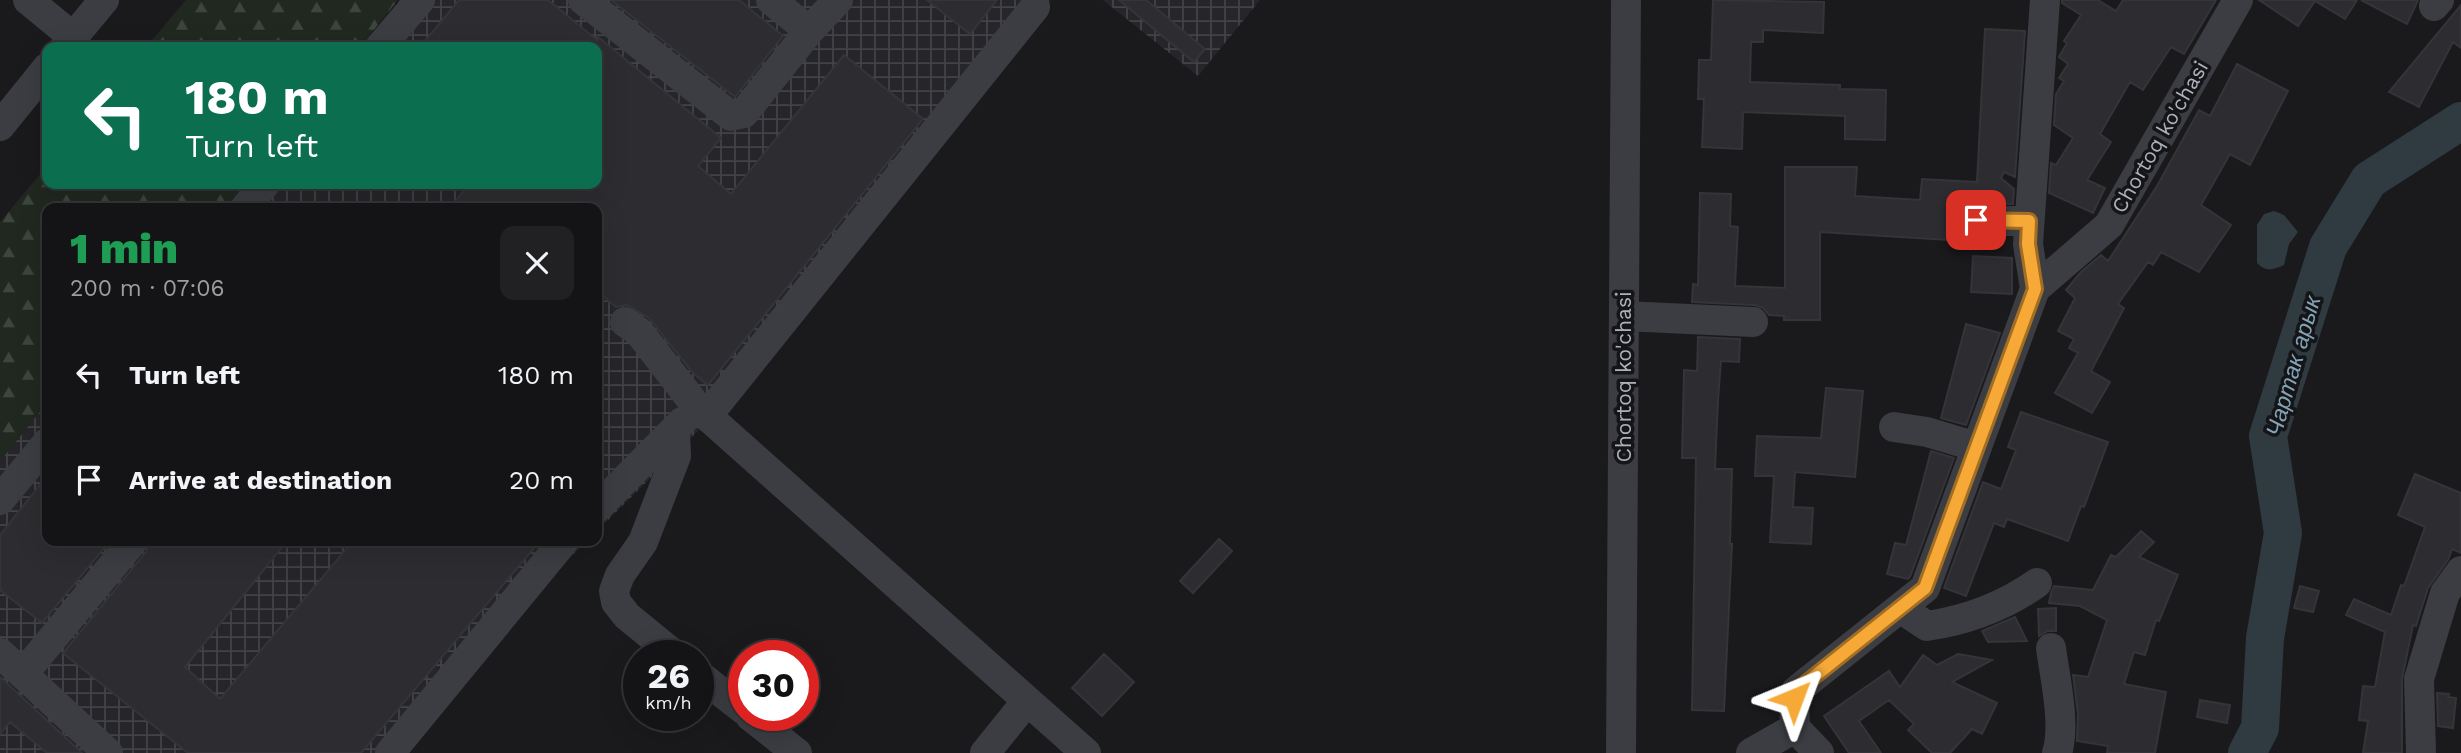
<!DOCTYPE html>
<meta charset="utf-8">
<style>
body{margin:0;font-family:"Work Sans",sans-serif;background:#212123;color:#f1f3f6;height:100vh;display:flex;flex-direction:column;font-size:26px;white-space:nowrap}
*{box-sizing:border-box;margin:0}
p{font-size:23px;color:#9d9ea1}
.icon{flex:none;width:38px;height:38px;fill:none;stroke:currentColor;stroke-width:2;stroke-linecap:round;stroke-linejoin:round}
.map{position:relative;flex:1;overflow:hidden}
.side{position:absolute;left:42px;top:203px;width:560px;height:343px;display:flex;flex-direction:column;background:#141416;border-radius:14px;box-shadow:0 7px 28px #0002,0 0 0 2px #333335}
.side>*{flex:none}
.banner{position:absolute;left:42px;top:42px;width:560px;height:147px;border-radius:14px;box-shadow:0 7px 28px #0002,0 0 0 2px #333335;background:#0b6e4f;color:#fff;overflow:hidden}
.speed{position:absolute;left:623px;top:640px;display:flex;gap:14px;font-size:35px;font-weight:700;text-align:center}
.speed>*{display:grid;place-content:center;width:91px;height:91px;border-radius:50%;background:#141416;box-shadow:0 7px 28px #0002,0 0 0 2px #333335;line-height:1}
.speed small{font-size:18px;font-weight:400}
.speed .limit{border:10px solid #d22;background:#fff;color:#111}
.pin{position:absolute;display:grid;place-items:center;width:60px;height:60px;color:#fff;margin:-30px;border-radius:14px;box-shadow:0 4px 10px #0006}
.me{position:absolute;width:77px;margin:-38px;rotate:44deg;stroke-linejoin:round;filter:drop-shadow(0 0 5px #0008)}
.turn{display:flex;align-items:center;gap:24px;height:147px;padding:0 28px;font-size:32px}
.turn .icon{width:91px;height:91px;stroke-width:2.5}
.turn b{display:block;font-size:49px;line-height:60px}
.round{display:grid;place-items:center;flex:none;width:74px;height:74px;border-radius:14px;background:#212123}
.summary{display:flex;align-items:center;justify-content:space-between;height:119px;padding:0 28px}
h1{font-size:42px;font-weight:800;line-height:52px;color:#1e9e55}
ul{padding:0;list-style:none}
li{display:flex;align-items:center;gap:21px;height:105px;padding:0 28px}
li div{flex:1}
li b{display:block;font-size:26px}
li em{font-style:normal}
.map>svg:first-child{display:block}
.industrial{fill:url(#industrial-grid)}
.forest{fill:url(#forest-firs)}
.water{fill:#2f3b41}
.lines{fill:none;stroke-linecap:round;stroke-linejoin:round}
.river{stroke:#2f3b41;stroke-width:38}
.building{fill:#2d2d31;stroke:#343439;stroke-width:2}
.minor{stroke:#3b3d42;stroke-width:30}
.route-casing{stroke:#a16e24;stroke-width:18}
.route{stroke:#f7a938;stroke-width:12}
.labels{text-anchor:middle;stroke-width:7;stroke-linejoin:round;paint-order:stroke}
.street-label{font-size:21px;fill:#acb2bc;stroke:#151518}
.water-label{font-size:23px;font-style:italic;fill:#83a3b7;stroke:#151518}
</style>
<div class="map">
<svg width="2461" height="753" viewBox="0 0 2461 753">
<defs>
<pattern id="industrial-grid" width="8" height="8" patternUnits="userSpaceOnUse" patternTransform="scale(1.75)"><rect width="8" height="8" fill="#26262a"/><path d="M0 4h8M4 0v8" fill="none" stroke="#434347"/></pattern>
<pattern id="forest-firs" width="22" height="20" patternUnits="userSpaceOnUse" patternTransform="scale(1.75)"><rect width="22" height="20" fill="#202820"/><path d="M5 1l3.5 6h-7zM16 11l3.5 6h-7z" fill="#3e453e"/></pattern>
</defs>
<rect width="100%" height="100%" fill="#1a1a1d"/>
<path class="industrial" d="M400,0H1051L728,401L597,531V208H231L251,184H597V47H362Z
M1103,0H1260L1198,76Z
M47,403V541H587L569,558L406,753H0V461Z"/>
<path class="forest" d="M186,0H398L360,47H146Z
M47,166V184H250L230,208H47V403L0,461V222Z"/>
<path class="water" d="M2274,211L2284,215L2298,232L2289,244L2284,265C2273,270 2266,272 2257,263V225L2264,214Z"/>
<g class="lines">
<path class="river" d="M2247,753L2260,728L2265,638L2283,533L2268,436L2328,247L2369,180L2461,121"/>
</g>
<path class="building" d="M459,0H548L597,40V36L721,138L698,166L731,194L844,55L923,119L708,385L693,373L649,318L627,305L616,307L597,291V208H449L470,184H597V47H420Z
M611,0H739L783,36L735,97Z
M927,0H997L970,34Z
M1119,0H1146L1205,49L1194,62Z
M1713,0L1824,2L1823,33L1763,30V42H1751L1750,82L1840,85V89L1886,90L1885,140L1845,139V116L1743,112L1742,149L1702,147L1704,99H1698L1699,60H1711Z
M2062,0H2098L2116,11L2123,0H2216L2184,54L2171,47L2143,90L2130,82L2100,134L2111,142L2087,180L2105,188L2093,213L2049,193L2051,163L2056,165L2073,138L2054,125L2056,94L2064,81L2059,78L2068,64L2059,57L2067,43L2064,41L2081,15L2062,3Z
M2259,0H2357L2345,19L2315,1L2298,26Z
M2361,0H2418L2407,24Z
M2461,5V48L2453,42L2419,107L2389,92Z
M1985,29L2025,31L2015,177L2004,172L2001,178L2014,189L2013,204H1976L1967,206L1961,213L1959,220L1961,229L1965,234L1964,241L1820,232V320H1784V316L1769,315L1763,308L1754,305L1692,302L1693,284L1698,285L1700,193L1731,194L1730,226L1738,227L1735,286L1785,288V167H1857L1855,196L1920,200L1922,179L1977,182Z
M2237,64L2288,91L2250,165L2230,154L2201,205L2231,225L2199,272L2161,252L2153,265L2148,262L2118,304L2124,308L2091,371L2110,382L2092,413L2055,393L2078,353L2069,348L2074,339L2058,331L2075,298L2066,290L2081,272L2101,255L2108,261L2157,186L2199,110L2210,116Z
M1973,256L2012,258V294L1971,292Z
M1966,324L2000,333L1966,425L1941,418Z
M1698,337L1740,339L1739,362L1721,361L1718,400L1715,469H1732L1730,544H1732L1724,711L1692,710L1696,458H1682L1684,370L1697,371Z
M1826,388L1863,391L1855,477L1795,472L1793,507L1813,508L1811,544L1770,542L1774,476H1755L1757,436L1821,438Z
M2021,412L2108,442L2084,507L2081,506L2068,541L2007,519L2004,527L1994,523L1966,596L1944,588L1983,482L2001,489L2016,450L2008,447Z
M1931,451L1954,458L1910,577L1908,579L1887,574L1895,543L1906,545Z
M2415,474L2461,493V553L2452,549L2448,560L2428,588L2416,626L2413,625L2402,679V753H2363L2368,721L2359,720L2363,686L2375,687L2385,632L2346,615L2354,599L2391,615L2401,585L2404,586L2425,527L2398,515Z
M47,476V541H110L42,623L0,590V535Z
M2141,531L2154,542L2139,557L2178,575L2159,621L2156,620L2145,655L2134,652L2124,684L2166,692L2155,753H2107L2108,746L2077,741L2078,714L2073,675L2088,677L2107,620L2080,606L2049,603L2051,593L2054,586L2093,590L2111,555L2116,557Z
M1219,539L1232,551L1193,593L1180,581Z
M150,541H287L185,667L220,699L353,541H540L361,753H188L63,653L146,552Z
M2300,586L2319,591L2313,612L2294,608Z
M2056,608V631H2048L2039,636L2038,609Z
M2015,617L2027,641L1988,642L1982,631Z
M1104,654L1134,682L1102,716L1072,688Z
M1958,654L1992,660L1952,682L1997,703L1982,734L1972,729L1950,753H1932L1908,730L1914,724L1889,700L1859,721L1881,753H1849L1824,716L1889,671L1900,687L1923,655L1937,665Z
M0,677L82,753H47L10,722L0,734Z
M2437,693L2449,694L2448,697L2456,698L2453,728L2438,726Z
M2200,700L2230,705L2227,723L2197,717Z"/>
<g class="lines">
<path class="minor" d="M28,0L73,37
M583,0L731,116L744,113L809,31L838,0
M771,0L809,31
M2434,6L2439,0
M65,47L104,0
M380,47L420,0
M0,126L47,68
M245,208L265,184
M1976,221H2029
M2035,289L2109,225L2238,0
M1624,316L1753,322
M625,322L639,332L697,407L1086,753
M707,416L1035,7
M1894,427L1927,432L1977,447
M675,429L676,456L643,542L620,575L614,591L616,602L627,616L676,656
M0,500L47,443
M597,508L682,422
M1900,608L1927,626C1968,620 2003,607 2037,583
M2051,648C2055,678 2066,725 2057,753
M0,653L108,753
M23,674L133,541
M698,674L744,710
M750,716L797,753
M1795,728L1819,753
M390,753L564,541
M985,753L1027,701
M1621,753L1626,0
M1751,753L1795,728L1794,698L1796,691L1925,588L2035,289L2028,244L2045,0
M2421,753L2419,679L2445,593L2461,571"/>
</g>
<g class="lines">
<g class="route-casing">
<path id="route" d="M1794,698L1796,691L1925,588L2035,289L2028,244L2029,221L1976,220"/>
</g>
<use href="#route" class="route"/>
</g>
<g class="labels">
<g class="street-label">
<text transform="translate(2160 137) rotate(-60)" y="7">Chortoq ko'chasi</text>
<text transform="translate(1624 377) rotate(-90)" y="7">Chortoq ko'chasi</text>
</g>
<g class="water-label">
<text transform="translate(2293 366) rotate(-74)" y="8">Чартак арык</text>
</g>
</g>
</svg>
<div class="speed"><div>26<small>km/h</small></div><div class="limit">30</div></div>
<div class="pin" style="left:1976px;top:220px;background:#d93025"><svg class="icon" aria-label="arrive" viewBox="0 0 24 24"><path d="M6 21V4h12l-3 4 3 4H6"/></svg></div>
<svg class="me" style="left:1794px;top:698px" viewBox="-20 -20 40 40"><path d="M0-17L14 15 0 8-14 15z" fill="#f7a938" stroke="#fff" stroke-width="4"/></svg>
<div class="banner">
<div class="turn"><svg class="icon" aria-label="left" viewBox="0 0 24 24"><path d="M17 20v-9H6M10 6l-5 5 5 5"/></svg><div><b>180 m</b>Turn left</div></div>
</div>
<section class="side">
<div class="summary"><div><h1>1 min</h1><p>200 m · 07:06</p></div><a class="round"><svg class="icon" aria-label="close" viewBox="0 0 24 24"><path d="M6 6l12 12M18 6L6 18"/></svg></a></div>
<ul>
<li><svg class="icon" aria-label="left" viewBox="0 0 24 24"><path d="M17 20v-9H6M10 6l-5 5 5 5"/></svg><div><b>Turn left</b></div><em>180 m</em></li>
<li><svg class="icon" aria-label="arrive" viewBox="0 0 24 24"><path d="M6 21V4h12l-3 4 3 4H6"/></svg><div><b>Arrive at destination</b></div><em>20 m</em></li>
</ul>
</section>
</div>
